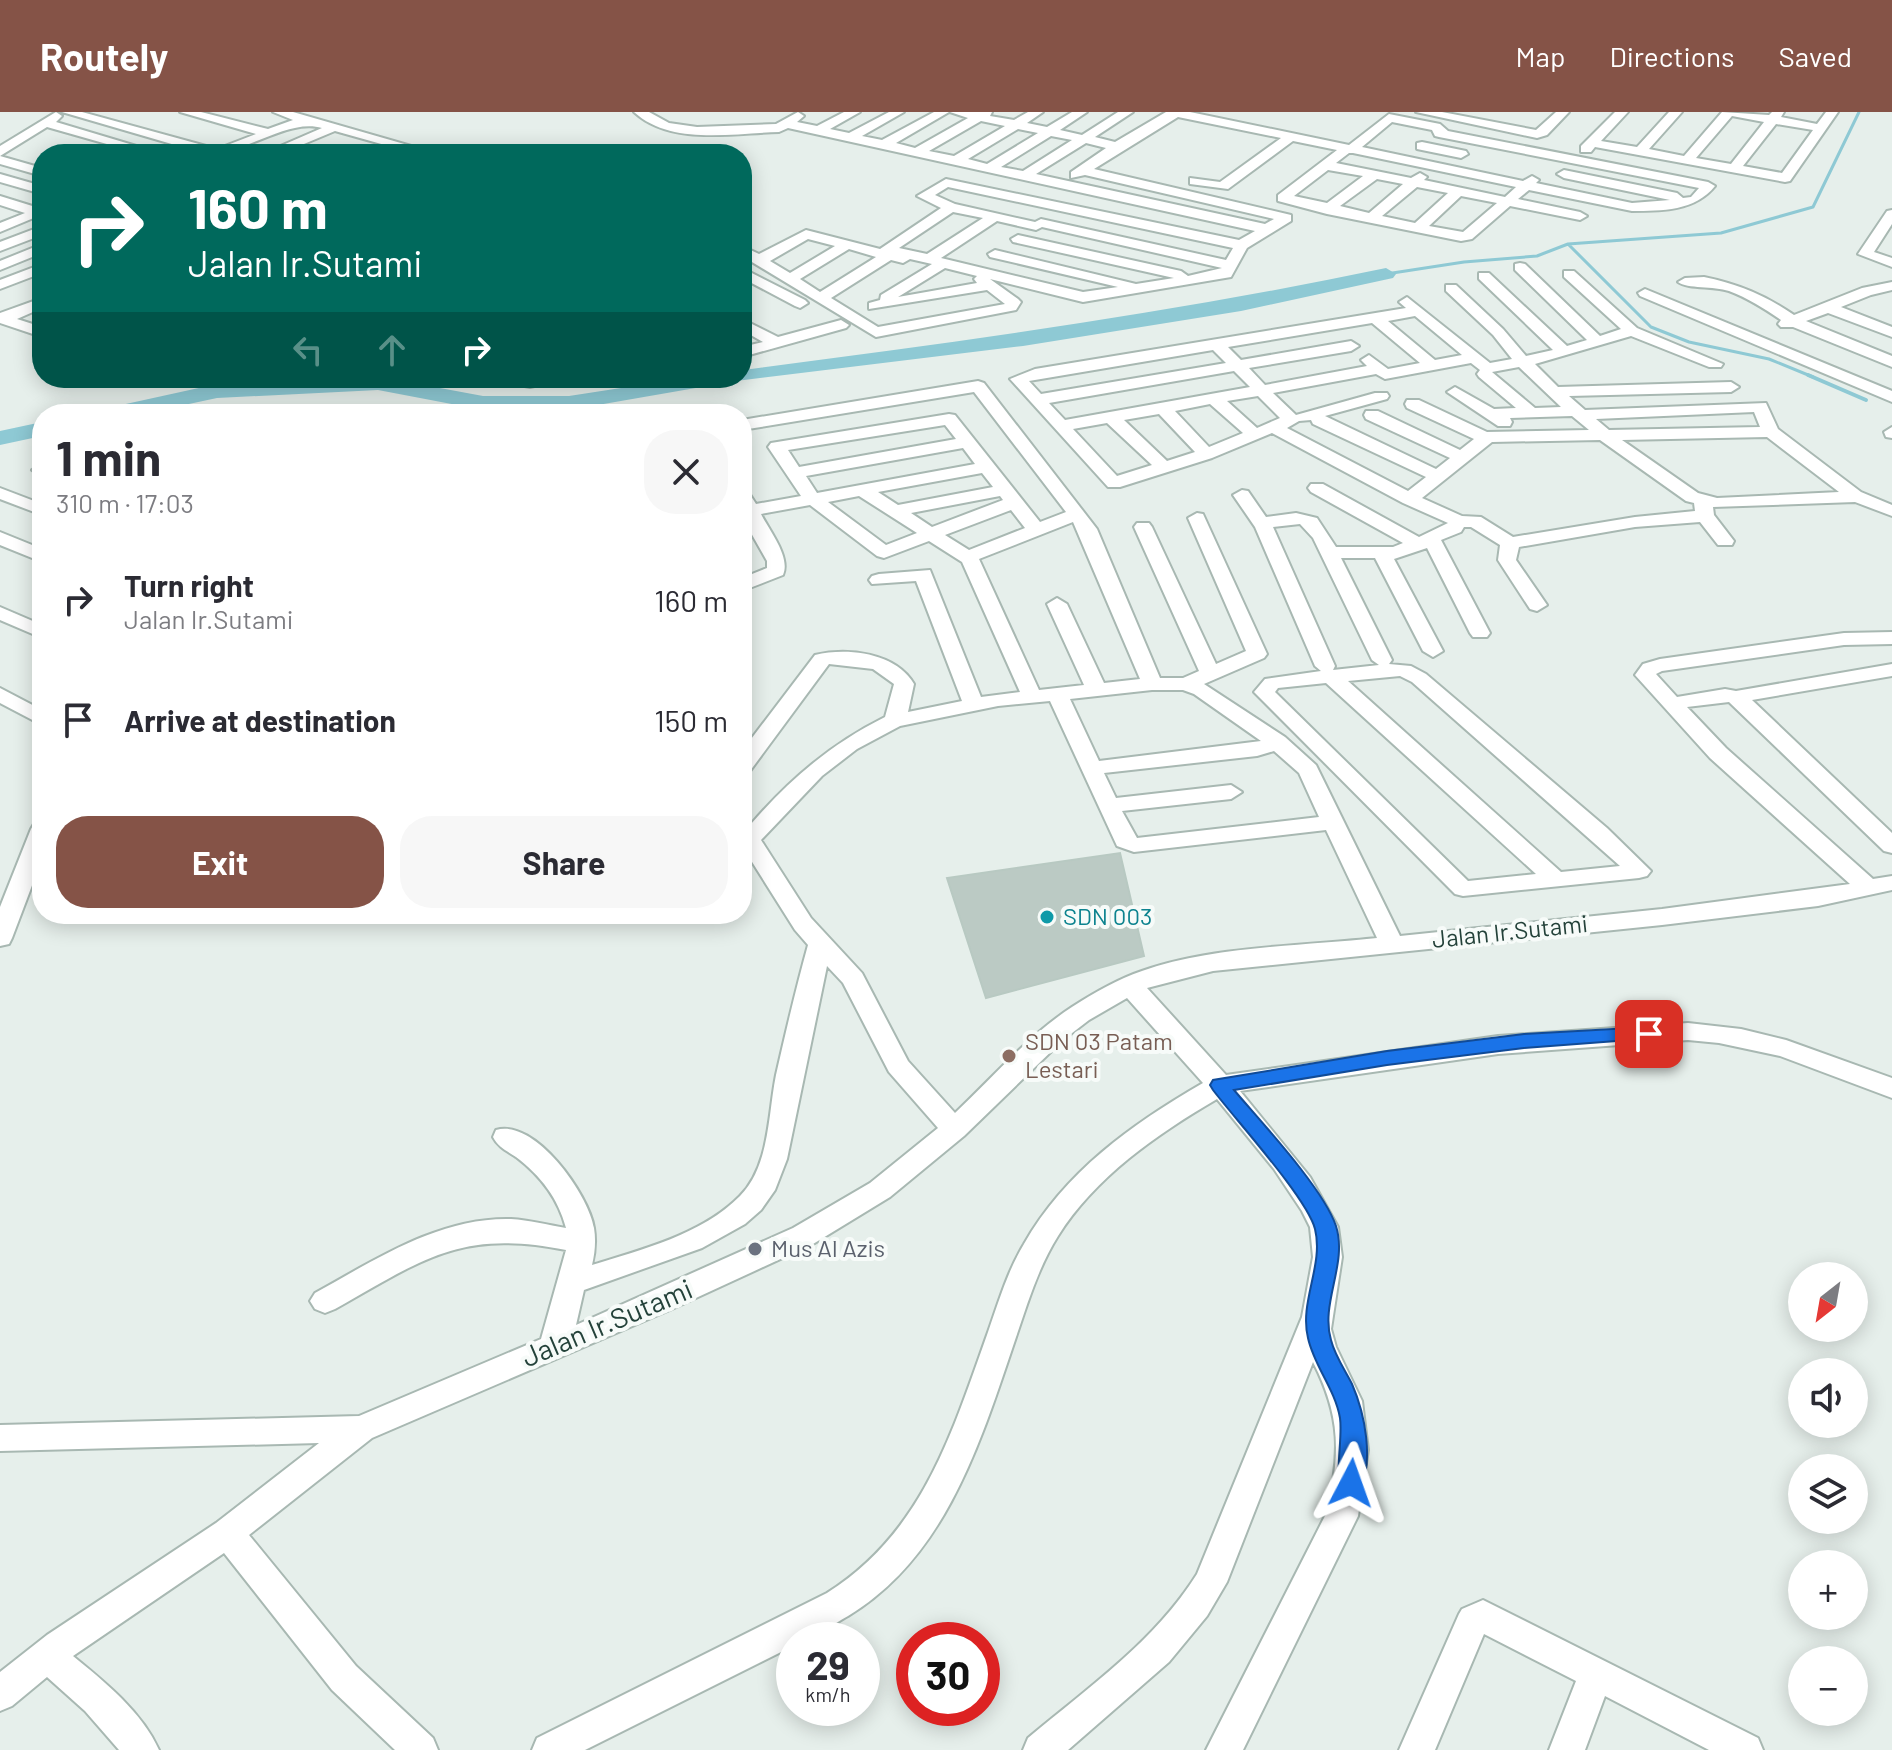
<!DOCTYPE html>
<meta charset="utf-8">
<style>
body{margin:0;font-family:Barlow,sans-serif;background:#f7f7f7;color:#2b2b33;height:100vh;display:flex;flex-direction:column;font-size:30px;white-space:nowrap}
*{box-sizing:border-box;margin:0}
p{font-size:26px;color:#7c7c81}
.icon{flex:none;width:44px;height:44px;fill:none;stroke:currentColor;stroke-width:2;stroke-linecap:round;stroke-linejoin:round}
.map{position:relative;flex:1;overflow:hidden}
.sheet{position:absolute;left:32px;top:292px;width:720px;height:520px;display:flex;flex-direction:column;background:#fff;border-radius:32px;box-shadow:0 4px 20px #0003}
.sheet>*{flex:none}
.guide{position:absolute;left:32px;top:32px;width:720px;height:244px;border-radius:32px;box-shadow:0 4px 20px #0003;background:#00695c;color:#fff;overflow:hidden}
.needle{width:52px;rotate:211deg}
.tools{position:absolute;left:1788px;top:1150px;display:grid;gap:16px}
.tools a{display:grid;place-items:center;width:80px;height:80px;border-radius:50%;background:#fff;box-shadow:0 4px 20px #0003;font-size:40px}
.speed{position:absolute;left:776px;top:1510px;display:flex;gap:16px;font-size:40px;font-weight:700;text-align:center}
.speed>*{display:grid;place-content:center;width:104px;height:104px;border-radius:50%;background:#fff;box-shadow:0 4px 20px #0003;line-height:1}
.speed small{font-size:20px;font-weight:400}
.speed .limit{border:12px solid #d22;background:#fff;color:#111}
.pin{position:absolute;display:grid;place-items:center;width:68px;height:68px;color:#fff;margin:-34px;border-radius:16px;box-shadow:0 4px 12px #0006}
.me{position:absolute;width:88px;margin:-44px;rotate:4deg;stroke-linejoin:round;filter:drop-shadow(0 0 6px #0008)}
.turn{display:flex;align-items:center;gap:28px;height:168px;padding:0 24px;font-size:36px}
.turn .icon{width:104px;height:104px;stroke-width:2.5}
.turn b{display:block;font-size:56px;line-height:68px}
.lanes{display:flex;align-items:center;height:76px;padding:0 24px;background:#0003;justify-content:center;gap:40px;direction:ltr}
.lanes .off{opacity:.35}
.round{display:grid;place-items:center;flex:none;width:84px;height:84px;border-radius:32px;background:#f7f7f7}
.overview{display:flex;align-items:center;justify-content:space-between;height:136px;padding:0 24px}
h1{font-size:48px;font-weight:700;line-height:60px}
.primary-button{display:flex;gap:16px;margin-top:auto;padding:16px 24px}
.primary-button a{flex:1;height:92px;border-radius:32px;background:#855347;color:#fff;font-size:32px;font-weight:700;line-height:92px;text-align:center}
.primary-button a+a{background:#f7f7f7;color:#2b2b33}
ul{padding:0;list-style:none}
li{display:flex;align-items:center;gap:24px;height:120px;padding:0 24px}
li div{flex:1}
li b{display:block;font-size:30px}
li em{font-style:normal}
header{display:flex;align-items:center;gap:48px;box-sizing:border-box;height:112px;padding:0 40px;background:#855347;color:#fff}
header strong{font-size:38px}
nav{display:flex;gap:44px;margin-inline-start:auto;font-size:28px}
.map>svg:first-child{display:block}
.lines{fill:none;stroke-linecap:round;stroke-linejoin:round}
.stream-far1{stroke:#8ec9d4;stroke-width:3}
.stream{stroke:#8ec9d4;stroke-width:4}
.river{fill:#8ec9d4;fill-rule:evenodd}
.building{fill:#bbcac4;stroke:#b8c9c2;stroke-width:2}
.minor-casing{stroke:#a8b8b2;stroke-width:4}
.minor{fill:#fff;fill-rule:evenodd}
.route{fill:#1a73e8;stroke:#114b97;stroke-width:2}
.culture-dot{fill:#0f9aa8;stroke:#f7fbf9;stroke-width:3}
.education-dot{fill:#8d6e63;stroke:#f7fbf9;stroke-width:3}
.worship-dot{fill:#6b7280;stroke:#f7fbf9;stroke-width:3}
.labels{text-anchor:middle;stroke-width:8;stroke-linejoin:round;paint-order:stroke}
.culture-label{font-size:24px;fill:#0d838f;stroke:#f7fbf9;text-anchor:start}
.street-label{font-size:24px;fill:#24423a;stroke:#f7fbf9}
.education-label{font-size:24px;fill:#785e54;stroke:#f7fbf9;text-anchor:start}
.worship-label{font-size:24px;fill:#5b616d;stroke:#f7fbf9;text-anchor:start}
.near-street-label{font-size:28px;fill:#24423a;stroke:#f7fbf9}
</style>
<header>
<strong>Routely</strong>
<nav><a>Map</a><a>Directions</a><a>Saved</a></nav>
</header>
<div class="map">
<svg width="1892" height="1638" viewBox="0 0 1892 1638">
<rect width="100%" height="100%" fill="#e6efeb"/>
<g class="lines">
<path class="stream-far1" d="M1568,132L1651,215L1689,230L1769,247L1813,265
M1386,162L1464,150L1537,144L1568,132L1721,121L1813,95L1859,0"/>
<path class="stream" d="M1808,263L1866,288"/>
<path class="river" d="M1386,156L1396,162L1393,166L1241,199L1023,234L736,269L569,298H483L378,278L217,286L142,302H100L103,297L217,272L348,266H386L483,284H569L686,266H742V258C958,230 1173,201 1386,156Z
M42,310V324L0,333V319Z"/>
</g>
<path class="building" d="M1120,741L1144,844L986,886L947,766Z"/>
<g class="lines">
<g class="minor-casing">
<path id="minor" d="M56,0L62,4L56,10L163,42H142L47,15L0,44V34Z
M62,0H82L217,37L256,22L180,0H201L268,17L293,8L273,0H293L439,42H417L335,19L280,42H262L322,16C288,6 246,42 206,42Z
M634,0H649L669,11L697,15L776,12L798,0L804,4L797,10L817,14L844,0H860L830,17L849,21L889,0H904L862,24L882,28L934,0H949L896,31L915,36L968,6L950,0H992L990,4L1014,8L1028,0H1043L1027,11L1047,15L1072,0H1087L1060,18L1082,23L1118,0H1133L1095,25L1115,30L1166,0H1190L1349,33L1389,2L1440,12L1448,19L1708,70L1715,74C1695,99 1662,99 1632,99L1529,78L1518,87L1580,100L1587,104L1580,108L1510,94L1472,127L1461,129L1327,102L1278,89V83L1337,38L1293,29L1228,77L1190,72V66L1220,70L1281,26L1178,5L1094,57L1291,103V109L1247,136L1231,165L1083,190L990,167L1018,187L1021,190L1016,198L876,225L742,144V134L759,142L806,118L880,137L941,96L917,84L946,67L1239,128L1255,119L788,16L779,20C733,21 671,34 634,0ZM981,9L1005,14L954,44L929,39ZM1392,10L1432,18L1435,24L1439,25L1699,76L1691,85L1683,86L1677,81L1564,58L1557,62L1564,66L1670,88L1632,91L1536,71L1539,68L1532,64L1523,69L1362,35ZM1018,17L1038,21L987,52L968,47ZM1051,24L1072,28L1023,59L1001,55ZM1086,31L1106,36L1071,60V66L1085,63L1274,107L1265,112L1036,62ZM1349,41H1353L1516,75L1505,85L1424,68L1427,65L1420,61L1411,66L1336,51ZM1328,58L1363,64L1327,91L1294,84ZM1377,67L1403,72L1369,101L1340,94ZM948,75L1233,136L1226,148L1041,107L1035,110L955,92L935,83ZM1417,75L1448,81L1415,111L1382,104ZM1461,84L1497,91L1463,120L1429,114ZM953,100L983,106L927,142L899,136ZM997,109L1036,118L1042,115L1222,156L1188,164L1181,159L1018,123L1011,127L1013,130L1174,166L1136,172L995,138L988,142L990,145L1118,175L1083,180L941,146ZM808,127L835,134L790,161L770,149ZM849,137L876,145L820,180L800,167ZM910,147L932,152L881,183L880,188L869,191V197L987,178L1005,192L878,215L831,186L891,148L903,151ZM945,156L977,164L974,167L977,171L898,185Z
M1416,0H1442L1536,18L1556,0H1569L1547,23L1537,26Z
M1615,0H1628L1601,29L1637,35L1669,0H1682L1649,37L1684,44L1722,0L1769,3L1772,0H1784L1781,5L1817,12L1826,0H1838L1790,69L1785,70L1595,35L1591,40H1581V34ZM1732,4L1764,10L1731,52L1696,46ZM1776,12L1813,18L1782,61L1743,54Z
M1422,30L1466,39L1468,42L1461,46L1417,37V31Z
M0,44L42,56V64L0,52Z
M0,62L42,74V82L0,70Z
M0,84L42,97V106L36,105L0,120V111L25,101L0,93Z
M1892,98V112L1874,140L1892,146V155L1858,142L1887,99Z
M42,114V123L0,139V130Z
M42,132V141L0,158V149Z
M1520,151L1525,152L1600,224L1621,217L1564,165V159H1574L1637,216L1723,252L1721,255H1709L1631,224L1535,252L1558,275L1731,270L1739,275L1731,280L1569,284L1585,298L1766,291L1778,317L1861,380L1892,393V404L1855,390L1713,395L1714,403L1734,429L1732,433H1718L1700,410L1635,415L1519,435L1516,448L1547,493L1537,499L1530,497L1498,448L1500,433L1471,415H1464L1461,420L1441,428L1490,521L1487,525H1473L1470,521L1427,436L1394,447L1443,539L1433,545L1423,539L1375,446H1341L1392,548L1389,552L1411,554L1426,562L1607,716L1651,759L1647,764L1639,766L1463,784L1455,782L1254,580L1265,567L1321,559L1315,554L1255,415L1233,383L1242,378L1248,379L1266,405L1296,401L1317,406L1336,435H1393L1403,431L1311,380L1308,376L1311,372H1323L1419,425L1448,411L1403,391L1272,321L1212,346L1120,375H1108L1010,267L1035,257L1406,196L1399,190L1407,185L1490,251L1512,247L1493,223L1446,179V173H1456L1503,217L1526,244L1553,238L1479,167V161H1489L1567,234L1587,228L1515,158V152ZM1415,204L1462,243L1435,248L1388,209ZM1372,211L1420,251L1388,257L1369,243L1361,248L1367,254L1265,273L1249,256L1351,239L1359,234L1351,229L1241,248L1228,235ZM1213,238L1226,251L1041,282L1029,269ZM1471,251L1480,258L1477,262L1479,265L1516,296L1494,297L1455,275L1447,280L1498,314H1510L1512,310L1510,306L1572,304L1589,318L1487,320L1419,288H1407L1405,292L1407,296L1474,327L1460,338L1378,299H1366L1364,303L1366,307L1450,346L1436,357L1325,304L1387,287L1389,284L1387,281H1375L1296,303L1273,281L1376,262L1385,267ZM1519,255L1561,295L1535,296L1492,260ZM1234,259L1250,275L1065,308L1049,291ZM1258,284L1280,306L1257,316L1227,289ZM1210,292L1243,321L1209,335L1175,299ZM1754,300L1760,315L1609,318L1596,307ZM1159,302L1195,340L1167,349L1124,308ZM1311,308L1313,312L1426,365L1408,379L1287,316L1299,309ZM1107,311L1152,353L1117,364L1073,317ZM1767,325L1839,380L1717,386L1698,381L1622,328ZM1600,328L1686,389L1694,391L1695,399L1635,405L1513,425L1481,405L1462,404L1422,386L1492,330ZM1300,412L1313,426L1372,548L1379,553L1333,558L1335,554L1273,415ZM1400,564L1412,570L1620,754L1561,760L1348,569ZM1326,571L1536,762L1468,769L1275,580L1278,576Z
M42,152V161L0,177V168Z
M742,156L805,188L808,191L800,196L795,194L742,166Z
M1704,165C1738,172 1765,183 1794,203L1862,176L1892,170V178L1871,183L1841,195L1892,215V225L1828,201L1806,209L1892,244V255L1793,215H1781L1778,212L1781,208C1765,197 1748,186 1729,179C1714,174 1687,177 1678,170L1685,166Z
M1645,177L1892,279V290L1640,184L1638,181Z
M42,186V196L17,207L42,215V225L0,211V201Z
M742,207L778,225L841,208L849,213L846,216L742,245V235L763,230L742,218Z
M496,266H559L557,269L530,275L498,269Z
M978,269L984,271L1097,417L1160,566H1183L1199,559L1134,415L1137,411H1149L1152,415L1216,552L1246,539L1188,406L1197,401L1203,402L1267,542L1264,546L1204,572L1285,625L1316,653L1400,824L1662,797L1850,772L1710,646L1635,563L1643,552L1660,547L1844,521L1892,520V532L1844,533L1662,559L1656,562L1677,585L1725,577L1736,579L1892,552V564L1752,588L1892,721V741L1884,739L1729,590L1687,595L1726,636L1873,767L1892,764V778L1818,794L1662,813L1213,859L1147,876L1226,963L1498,924L1688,911L1741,917L1786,928L1892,966V986L1780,944L1719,931L1688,928L1498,942L1240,979L1310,1065L1338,1115L1342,1145L1331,1217L1336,1235L1362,1289L1368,1338L1358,1404L1243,1638H1206L1326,1402C1341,1344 1341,1304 1313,1250L1227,1470L1207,1504L1169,1550L1068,1638H1023L1028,1626C1089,1575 1155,1529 1197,1462L1302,1205L1313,1145L1310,1115L1302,1099L1274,1057L1217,987C1157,1022 1095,1065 1058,1124C1038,1156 1028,1190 1016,1225C981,1328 947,1444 848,1504C832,1513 813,1528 794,1528V1534L789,1536L585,1638H532L537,1626L827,1481C922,1421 951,1324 987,1223C998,1192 1007,1160 1024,1132C1065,1060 1132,1012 1203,971L1127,886L1089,908L1063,928L964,1024L890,1085L813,1132L672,1197L372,1326L249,1423L356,1554L433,1626L438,1638H395L332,1578L224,1441L73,1544C105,1570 142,1600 159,1638H119L85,1599L47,1565L12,1594L0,1599V1560L47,1523L216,1411L319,1331L0,1339V1313L359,1304L541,1227L566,1138C460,1117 424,1147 335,1197L325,1201L315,1197L310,1189L315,1181C375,1148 439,1105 511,1107C529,1108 548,1113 566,1116C558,1086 541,1064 516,1045C507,1039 498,1035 493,1025L496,1018C535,1006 589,1083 594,1116C596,1128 595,1141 592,1153C641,1138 703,1122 740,1084C770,1054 768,1002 776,963C786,919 796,876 808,833L795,818L742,734V709L751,712C790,667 831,632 885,605L894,572L873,557L829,552L750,659L742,661V639L815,543C848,535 896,541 914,572L908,600L962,589L916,469L872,472L869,468L872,464L879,462L930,458L981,585L1020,580L962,450L929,429L884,446L877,444L810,393L761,402C769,418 791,445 783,463L742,479V466L767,456V449L742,405V380L749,381L756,392L801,384L768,335L771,331L949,302L955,303L1040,410L1066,400L974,280L742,318V308ZM945,313L956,327L799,355L788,338ZM963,336L975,352L817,381L806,364ZM982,361L993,375L898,393L878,380ZM859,384L917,421L886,433L828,390ZM1000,384L1003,388L932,415L911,401ZM1011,398L1025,416L969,438L945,423ZM1073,410L1140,567L1104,571L1067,492L1057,486L1047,492L1084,573L1039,578L979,447ZM1152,578H1183L1194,582L1261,629L1099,649L1070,587ZM1050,589L1117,734L1134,740L1326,718L1377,826C1303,834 1213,834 1142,859C1118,867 1094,881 1072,895C1029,923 992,966 955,1001L908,949L862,861L811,806L761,728L822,664L857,637L900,614L998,594ZM1274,639L1299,661L1319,705L1137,726L1122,699L1231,687L1242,680L1231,673L1116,686L1104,661L1257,644ZM827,854L843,871L889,960L938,1016L870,1071L793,1116L576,1213L584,1178L702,1136L745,1112L761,1098L775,1078L787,1047Z
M1892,315V326L1886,325L1884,320Z
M41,353H42V364L32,358Z
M0,376L42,392V403L0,387Z
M0,420L42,437V450L0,433Z
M0,495L42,513V526L0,508Z
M0,576L42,598V613L0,591Z
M42,710V747L12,826L9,832L0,834V795L31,717L34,712Z
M1483,1488L1758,1626L1763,1638H1709L1605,1584L1585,1638H1549L1576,1569L1484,1522L1435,1638H1399L1459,1502L1462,1497Z"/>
</g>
<use href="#minor" class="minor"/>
</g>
<path class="route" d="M1649,915L1656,917L1659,922L1656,926L1524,936L1387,953L1234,978C1262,1011 1323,1076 1336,1114C1348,1152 1320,1191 1331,1228C1335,1244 1345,1258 1352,1272C1365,1302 1374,1348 1360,1379L1351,1382L1342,1379C1334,1362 1343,1327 1340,1306C1335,1277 1314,1254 1308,1226C1299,1190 1324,1153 1315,1117C1307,1086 1235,1007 1213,978L1210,973L1213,968L1387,939L1524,922Z"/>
<circle class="culture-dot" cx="1047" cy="805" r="8"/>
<circle class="education-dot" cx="1009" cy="944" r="8"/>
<circle class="worship-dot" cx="755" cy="1137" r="8"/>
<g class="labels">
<g class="culture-label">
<text x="1063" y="813">SDN 003</text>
</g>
<g class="street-label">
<text transform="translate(1510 820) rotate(-6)" y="8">Jalan Ir.Sutami</text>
</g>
<g class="education-label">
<text x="1025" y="938">SDN 03 Patam<tspan x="1025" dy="28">Lestari</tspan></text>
</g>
<g class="worship-label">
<text x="771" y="1145">Mus Al Azis</text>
</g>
<g class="near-street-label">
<text transform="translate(607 1211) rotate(-23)" y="10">Jalan Ir.Sutami</text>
</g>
</g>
</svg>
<div class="tools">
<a><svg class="needle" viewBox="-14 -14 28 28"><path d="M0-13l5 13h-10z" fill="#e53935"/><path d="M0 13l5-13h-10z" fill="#7c7c81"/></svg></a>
<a><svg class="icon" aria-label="sound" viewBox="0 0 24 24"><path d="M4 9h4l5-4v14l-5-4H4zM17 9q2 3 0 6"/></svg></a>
<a><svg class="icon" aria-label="layers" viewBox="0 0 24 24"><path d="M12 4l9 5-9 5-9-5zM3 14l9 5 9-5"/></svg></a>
<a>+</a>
<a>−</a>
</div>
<div class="speed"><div>29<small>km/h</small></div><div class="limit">30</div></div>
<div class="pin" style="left:1649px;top:922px;background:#d93025"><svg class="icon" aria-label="arrive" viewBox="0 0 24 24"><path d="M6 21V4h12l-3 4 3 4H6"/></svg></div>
<svg class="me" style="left:1351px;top:1371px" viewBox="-20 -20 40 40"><path d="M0-17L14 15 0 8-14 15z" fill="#1a73e8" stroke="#fff" stroke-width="4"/></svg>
<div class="guide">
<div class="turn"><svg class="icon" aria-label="right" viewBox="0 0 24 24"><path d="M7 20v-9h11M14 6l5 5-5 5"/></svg><div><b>160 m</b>Jalan Ir.Sutami</div></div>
<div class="lanes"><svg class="icon off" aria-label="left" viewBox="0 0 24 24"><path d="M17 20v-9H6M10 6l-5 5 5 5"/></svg><svg class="icon off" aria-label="ahead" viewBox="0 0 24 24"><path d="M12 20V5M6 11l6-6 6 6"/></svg><svg class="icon" aria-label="right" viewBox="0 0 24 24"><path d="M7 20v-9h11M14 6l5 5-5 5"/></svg></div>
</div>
<section class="sheet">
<div class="overview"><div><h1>1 min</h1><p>310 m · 17:03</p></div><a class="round"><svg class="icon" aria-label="close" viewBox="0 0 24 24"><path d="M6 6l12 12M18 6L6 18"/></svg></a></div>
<ul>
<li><svg class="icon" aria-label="right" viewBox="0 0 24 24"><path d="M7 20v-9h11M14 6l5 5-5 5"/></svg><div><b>Turn right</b><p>Jalan Ir.Sutami</p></div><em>160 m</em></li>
<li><svg class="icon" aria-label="arrive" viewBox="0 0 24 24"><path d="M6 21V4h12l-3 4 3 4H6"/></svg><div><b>Arrive at destination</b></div><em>150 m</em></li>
</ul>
<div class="primary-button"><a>Exit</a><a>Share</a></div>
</section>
</div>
